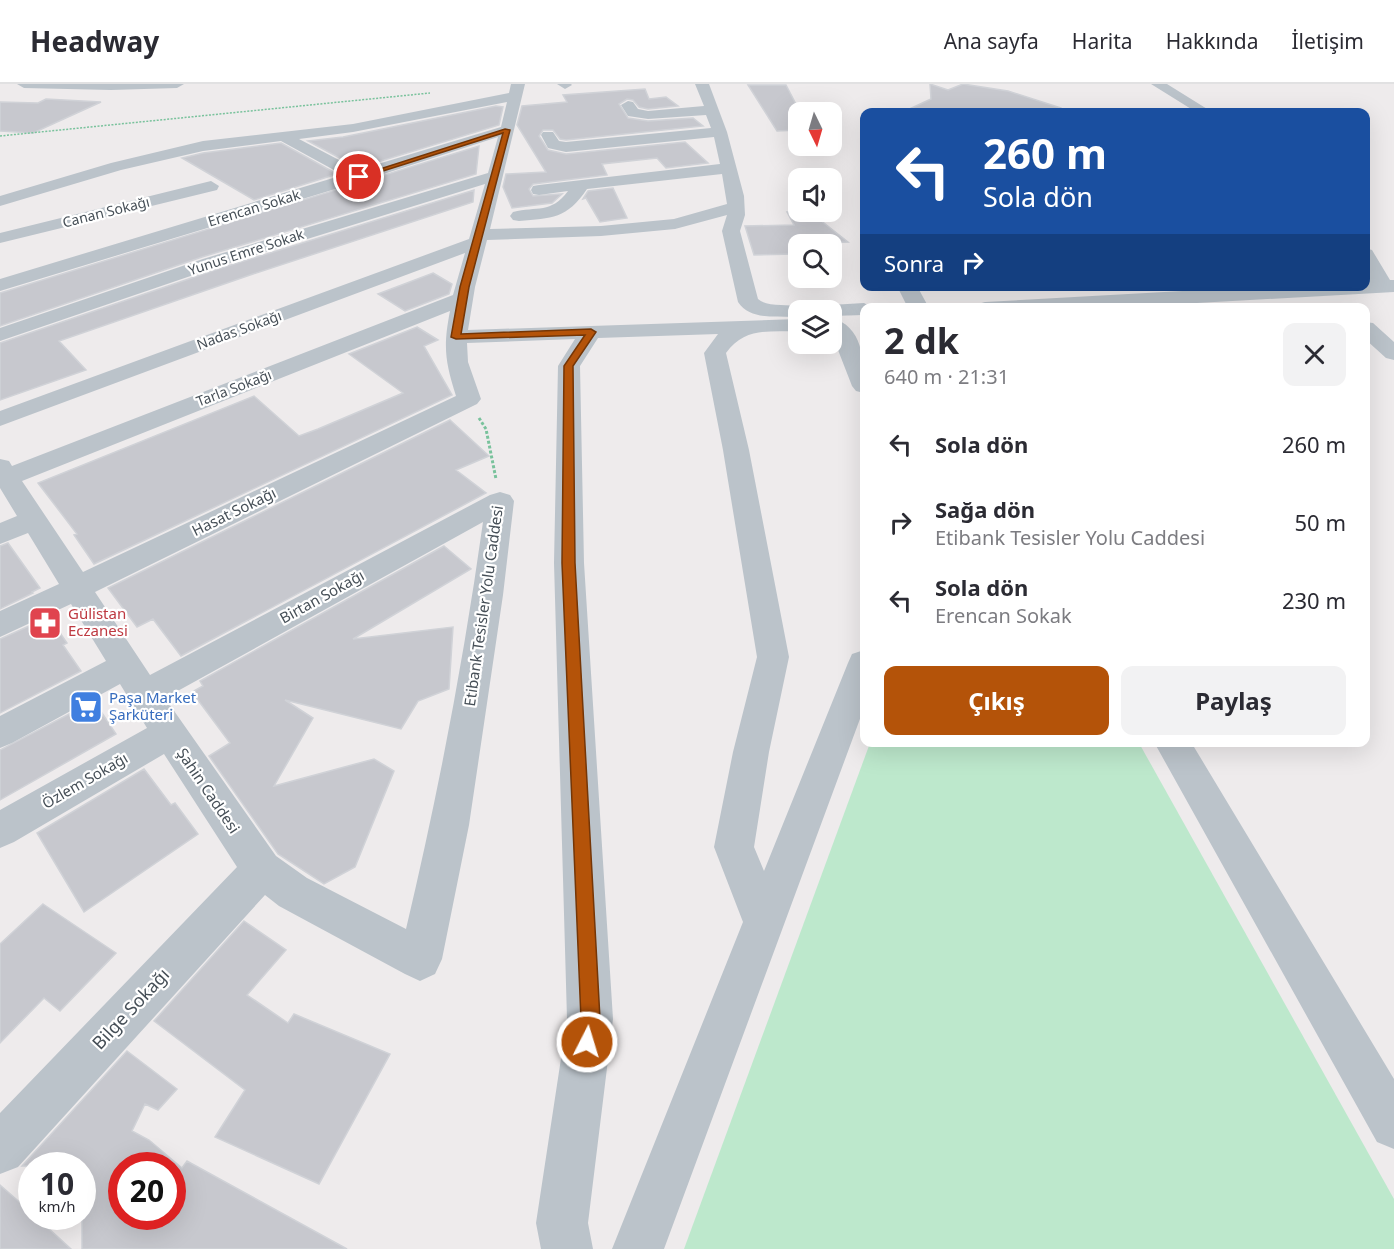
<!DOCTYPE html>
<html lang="tr">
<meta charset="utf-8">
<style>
body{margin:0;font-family:"Noto Sans",sans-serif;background:#f2f2f3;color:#2b2b33;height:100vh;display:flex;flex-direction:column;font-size:22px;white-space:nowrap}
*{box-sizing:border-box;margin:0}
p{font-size:20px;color:#7c7c81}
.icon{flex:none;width:33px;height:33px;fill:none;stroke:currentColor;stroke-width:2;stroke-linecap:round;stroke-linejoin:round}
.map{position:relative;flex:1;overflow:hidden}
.panel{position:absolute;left:860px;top:219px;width:510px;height:444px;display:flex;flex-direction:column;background:#fff;border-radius:12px;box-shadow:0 6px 24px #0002}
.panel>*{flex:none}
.guide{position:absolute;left:860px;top:24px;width:510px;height:183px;border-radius:12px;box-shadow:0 6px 24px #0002;background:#1a4fa0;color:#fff;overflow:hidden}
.needle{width:39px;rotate:175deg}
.tools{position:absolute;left:788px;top:18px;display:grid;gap:12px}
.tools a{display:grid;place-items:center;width:54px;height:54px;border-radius:12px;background:#fff;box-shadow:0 6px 24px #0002;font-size:30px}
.speed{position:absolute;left:18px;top:1068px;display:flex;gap:12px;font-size:30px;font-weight:700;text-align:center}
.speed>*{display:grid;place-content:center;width:78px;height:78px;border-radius:50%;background:#fff;box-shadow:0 6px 24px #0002;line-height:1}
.speed small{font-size:15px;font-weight:400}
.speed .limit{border:9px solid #d22;background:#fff;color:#111}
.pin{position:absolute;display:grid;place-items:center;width:51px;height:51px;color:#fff;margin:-26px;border:3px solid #fff;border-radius:50%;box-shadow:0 2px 6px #0007}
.me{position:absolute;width:66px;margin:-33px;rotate:5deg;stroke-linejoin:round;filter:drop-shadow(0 0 4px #0008)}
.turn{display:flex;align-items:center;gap:21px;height:126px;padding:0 24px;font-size:27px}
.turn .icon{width:78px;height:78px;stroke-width:2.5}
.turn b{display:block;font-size:42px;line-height:51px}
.then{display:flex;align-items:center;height:57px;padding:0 24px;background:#0003;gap:12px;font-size:22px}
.round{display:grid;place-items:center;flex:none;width:63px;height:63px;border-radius:12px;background:#f2f2f3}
.summary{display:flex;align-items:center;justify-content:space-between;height:102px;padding:0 24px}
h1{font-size:36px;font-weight:700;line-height:45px}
.primary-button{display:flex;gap:12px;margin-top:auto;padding:12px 24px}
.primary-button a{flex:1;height:69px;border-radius:12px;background:#b45309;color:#fff;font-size:24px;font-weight:700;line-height:69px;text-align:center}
.primary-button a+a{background:#f2f2f3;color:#2b2b33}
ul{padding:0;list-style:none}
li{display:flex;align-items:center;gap:18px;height:78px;padding:0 24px}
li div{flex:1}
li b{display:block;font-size:22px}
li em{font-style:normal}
header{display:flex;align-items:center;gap:36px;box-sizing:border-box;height:84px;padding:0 30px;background:#fff;border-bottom:2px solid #e1e1e2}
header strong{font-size:28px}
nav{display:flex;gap:33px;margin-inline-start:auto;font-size:21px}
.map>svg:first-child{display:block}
.green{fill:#bde8cc}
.building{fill:#c7c8ce;stroke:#d0d2d7;stroke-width:1.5;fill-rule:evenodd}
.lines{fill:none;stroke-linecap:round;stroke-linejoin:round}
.path-far1{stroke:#79c29c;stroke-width:1.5;stroke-dasharray:2 1.5;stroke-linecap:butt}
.path{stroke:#79c29c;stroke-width:3;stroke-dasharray:3 2;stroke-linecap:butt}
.minor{fill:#bbc3ca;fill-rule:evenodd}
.route{fill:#b45309;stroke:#753606;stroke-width:1.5}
.labels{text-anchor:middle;stroke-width:4.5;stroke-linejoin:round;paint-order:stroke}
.far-street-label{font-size:14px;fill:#464f57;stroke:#fff}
.street-label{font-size:15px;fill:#464f57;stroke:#fff}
.health-label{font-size:15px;fill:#be3a42;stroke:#fff;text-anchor:start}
.shop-label{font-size:15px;fill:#366cbe;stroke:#fff;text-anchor:start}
.near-street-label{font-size:18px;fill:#464f57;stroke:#fff}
</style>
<header>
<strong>Headway</strong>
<nav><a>Ana sayfa</a><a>Harita</a><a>Hakkında</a><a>İletişim</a></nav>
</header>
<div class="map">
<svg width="1394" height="1165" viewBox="0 0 1394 1165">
<rect width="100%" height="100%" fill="#eeebec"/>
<path class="green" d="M870,659H1139L1394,1115V1165H684Z"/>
<path class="building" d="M930,0L948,6L963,0L1008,7L1061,24L1060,28H987V26L903,28L931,15Z
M748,1H786L800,28H798V46L777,47Z
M645,5L649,15L666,13L678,22L648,25L639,23L633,16L627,15L619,20L628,34L648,37L693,34L703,42L566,56L560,55L553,46H543L539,52L548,66L566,70L685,58L708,79L666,84L657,74L602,80L607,91L533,100L529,105L533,112L562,110L552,119L512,124L503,103L506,90L546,88L517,41L522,22L567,18L563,11Z
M46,15L101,18L33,49L0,47V18L38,19Z
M496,22L503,23L499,41L358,84L308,57L343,53Z
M281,59L337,90L254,116L182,74L203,69Z
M479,62L476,90L202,173L0,242V209Z
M613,104L627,134L600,138L586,114L583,115L588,107Z
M474,106L473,118L253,190L59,257L86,286L0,316V259L218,185Z
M787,128H810L848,158L791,160L794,170L754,171L745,142L794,141Z
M433,189L452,200L449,210L405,227L378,210Z
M417,243L438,256L424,262L452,311L94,480L74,451L77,450L38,399L254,312L299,352L318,345L403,309L349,270Z
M450,336L489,372L456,386L486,409L181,572L153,535L137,543L108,504Z
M8,459L40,504L32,508L33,509L0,525V462Z
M444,462L471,485L353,555L453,543L449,605L418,617L401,645L285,616L313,634L274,702L374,675L394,687L355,783L324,800L278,770L209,672L230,659L192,608L203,602L200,597Z
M49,533L67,559L63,561L81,587L0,629V555Z
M94,617L116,650L0,716V666Z
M144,685L171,721L175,719L198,750L84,828L37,749Z
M43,820L116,869L60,927L44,914L0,959V860Z
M244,837L286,866L247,911L288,939L294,930L390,970L319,1100L215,1053L245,1006L154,937Z
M127,967L177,1005L158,1026L145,1020L132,1047L149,1056L182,1084L187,1077L347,1165H82V1082H22ZM122,1082H172V1132H122Z
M0,1101L32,1129V1132H35L71,1165H0Z"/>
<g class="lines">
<path class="path-far1" d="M0,52L430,9"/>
<path class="path" d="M479,334L486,345L496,395"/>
<path class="minor" d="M17,0H184L177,4L111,6L24,4Z
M511,0H525L490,145L601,142L674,135L727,120L722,90L587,105C567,135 552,134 519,137L513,136L510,132L513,128C537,122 551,130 568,107L539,111L533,110L531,106L533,102L539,101L720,80L714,53L566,68L548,64L541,51L543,48H553L559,57L566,58L711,44L706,31L648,35L628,32L621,21L628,17L633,18L638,25L648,27L704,22L695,0H709L727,48L744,112L745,131L740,147L758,215C768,224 787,219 800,223L803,226H798V232L793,233C774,232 750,236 738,218L722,147L727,131L675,145L601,152L487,156L475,203L468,246L798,235V247C769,248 745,243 726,269L749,366L789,573L769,668L754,763L764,787L848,579L852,570L864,566V624L664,1165H612L743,838L714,763L733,668L757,573L723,366L704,269L718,250L598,254L580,282L584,479L613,935L588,1139L593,1165H541L536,1139L567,935L554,479L558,282L575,255L467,259L468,278L481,315L477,320L95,508L150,591L490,411L500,408L510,411L514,417L503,511L469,741L442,875L435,890L420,897L405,890L279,822L265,811L18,1083L0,1090V1029L237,783L164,670L14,758L0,764V726L147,644L120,600L12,659L0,664V632L106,577L71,520L0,553V527L59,500L28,449L0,460V439L17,432L0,404V375L9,377L12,382L453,211L465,169L0,342V327L469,155L485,100L217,183L0,257V244L203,175L488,89L498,53L365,96L0,207V195L343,91L281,57L203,67L121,86L0,122V112L111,79L203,57L353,40L509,9ZM507,18L501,43L358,86L299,55L353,48ZM450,227C443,263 445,277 456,312L83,488L22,397ZM483,438C464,575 438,710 406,845L307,794L276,772L165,614Z
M557,0H571L572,1L565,5Z
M1151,0H1167L1212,28H1196Z
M211,97L219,102L217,106L0,159V149Z
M1365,164L1372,166L1390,196H1394V208L1109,224H975L978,220L985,218L1272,202H1365V198L1370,197L1365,187Z
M901,202H917L929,224H908L899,206Z
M864,219L873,224H864V231L831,232V226H811L814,222Z
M831,234C865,242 864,280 864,309L856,307L852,302L831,248Z
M1365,238L1373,239L1394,258V276L1386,274L1365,255Z
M1154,658H1191L1394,995V1065L1377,1058Z"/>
</g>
<path class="route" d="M505,45L510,46L469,203L461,250L591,245L596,248L573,282L575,479L600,935L594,964L587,967L581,964L578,958L581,935L562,479L564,282L585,251L456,255L451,253L460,203L503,49L361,94L355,93Z"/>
<defs>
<g id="pharmacy-square" transform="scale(1.725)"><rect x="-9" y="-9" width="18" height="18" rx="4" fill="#e0444e" stroke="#fff"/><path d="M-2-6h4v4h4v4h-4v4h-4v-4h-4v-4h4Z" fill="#fff"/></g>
<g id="supermarket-square" transform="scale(1.725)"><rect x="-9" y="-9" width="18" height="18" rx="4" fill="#3f7fe0" stroke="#fff"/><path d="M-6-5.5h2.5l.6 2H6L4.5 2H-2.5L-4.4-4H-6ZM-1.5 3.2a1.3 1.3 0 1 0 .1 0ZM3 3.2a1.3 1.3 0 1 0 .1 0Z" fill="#fff"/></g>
</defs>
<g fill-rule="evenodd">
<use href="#pharmacy-square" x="45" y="539"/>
<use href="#supermarket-square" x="86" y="623"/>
</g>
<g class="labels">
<g class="far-street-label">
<text transform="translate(254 124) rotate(-17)" y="5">Erencan Sokak</text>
<text transform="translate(106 128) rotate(-14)" y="5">Canan Sokağı</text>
<text transform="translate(246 168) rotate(-18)" y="5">Yunus Emre Sokak</text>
<text transform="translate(239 246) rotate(-20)" y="5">Nadas Sokağı</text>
<text transform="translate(234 304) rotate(-21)" y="5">Tarla Sokağı</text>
</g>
<g class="street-label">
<text transform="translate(234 428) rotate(-26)" y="5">Hasat Sokağı</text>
<text transform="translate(322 513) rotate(-29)" y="5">Birtan Sokağı</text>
<text transform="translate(484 522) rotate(-82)" y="5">Etibank Tesisler Yolu Caddesi</text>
<text transform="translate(85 697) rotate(-30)" y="5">Özlem Sokağı</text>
<text transform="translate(208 707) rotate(56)" y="5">Şahin Caddesi</text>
</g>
<g class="health-label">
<text x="68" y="535">Gülistan<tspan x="68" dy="17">Eczanesi</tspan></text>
</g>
<g class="shop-label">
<text x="109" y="619">Paşa Market<tspan x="109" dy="17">Şarküteri</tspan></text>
</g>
<g class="near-street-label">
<text transform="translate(131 925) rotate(-47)" y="6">Bilge Sokağı</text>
</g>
</g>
</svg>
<div class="tools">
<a><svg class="needle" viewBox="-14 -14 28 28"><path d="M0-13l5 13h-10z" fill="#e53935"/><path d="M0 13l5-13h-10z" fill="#7c7c81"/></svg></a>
<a><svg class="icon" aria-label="sound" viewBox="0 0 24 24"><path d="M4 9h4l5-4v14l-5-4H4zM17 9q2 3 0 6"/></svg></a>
<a><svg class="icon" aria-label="search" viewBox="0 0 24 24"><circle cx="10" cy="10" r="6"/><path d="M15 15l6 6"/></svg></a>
<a><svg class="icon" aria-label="layers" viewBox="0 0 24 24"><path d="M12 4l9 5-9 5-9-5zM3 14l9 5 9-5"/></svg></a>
</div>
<div class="speed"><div>10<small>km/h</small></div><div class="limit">20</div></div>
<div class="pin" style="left:359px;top:93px;background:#d93025"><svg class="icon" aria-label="arrive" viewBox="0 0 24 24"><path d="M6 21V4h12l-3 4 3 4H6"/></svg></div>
<svg class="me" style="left:587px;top:958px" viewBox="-20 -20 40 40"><circle r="17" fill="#b45309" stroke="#fff" stroke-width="3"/><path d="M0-11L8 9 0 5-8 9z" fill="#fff"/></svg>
<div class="guide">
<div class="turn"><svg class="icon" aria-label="left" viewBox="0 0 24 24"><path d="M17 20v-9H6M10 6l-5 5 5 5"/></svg><div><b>260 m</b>Sola dön</div></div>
<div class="then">Sonra<svg class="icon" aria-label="right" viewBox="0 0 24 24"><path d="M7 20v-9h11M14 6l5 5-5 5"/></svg></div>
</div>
<section class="panel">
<div class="summary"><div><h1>2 dk</h1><p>640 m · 21:31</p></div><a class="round"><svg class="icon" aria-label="close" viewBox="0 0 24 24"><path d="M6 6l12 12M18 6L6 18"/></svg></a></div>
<ul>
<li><svg class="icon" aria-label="left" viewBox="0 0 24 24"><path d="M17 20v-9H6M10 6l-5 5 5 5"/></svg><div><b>Sola dön</b></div><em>260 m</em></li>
<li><svg class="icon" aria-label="right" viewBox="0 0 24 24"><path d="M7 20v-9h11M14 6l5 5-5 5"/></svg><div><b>Sağa dön</b><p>Etibank Tesisler Yolu Caddesi</p></div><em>50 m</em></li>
<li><svg class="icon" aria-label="left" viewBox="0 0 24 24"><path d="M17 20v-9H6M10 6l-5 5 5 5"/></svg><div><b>Sola dön</b><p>Erencan Sokak</p></div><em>230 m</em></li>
</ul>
<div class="primary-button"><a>Çıkış</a><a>Paylaş</a></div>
</section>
</div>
